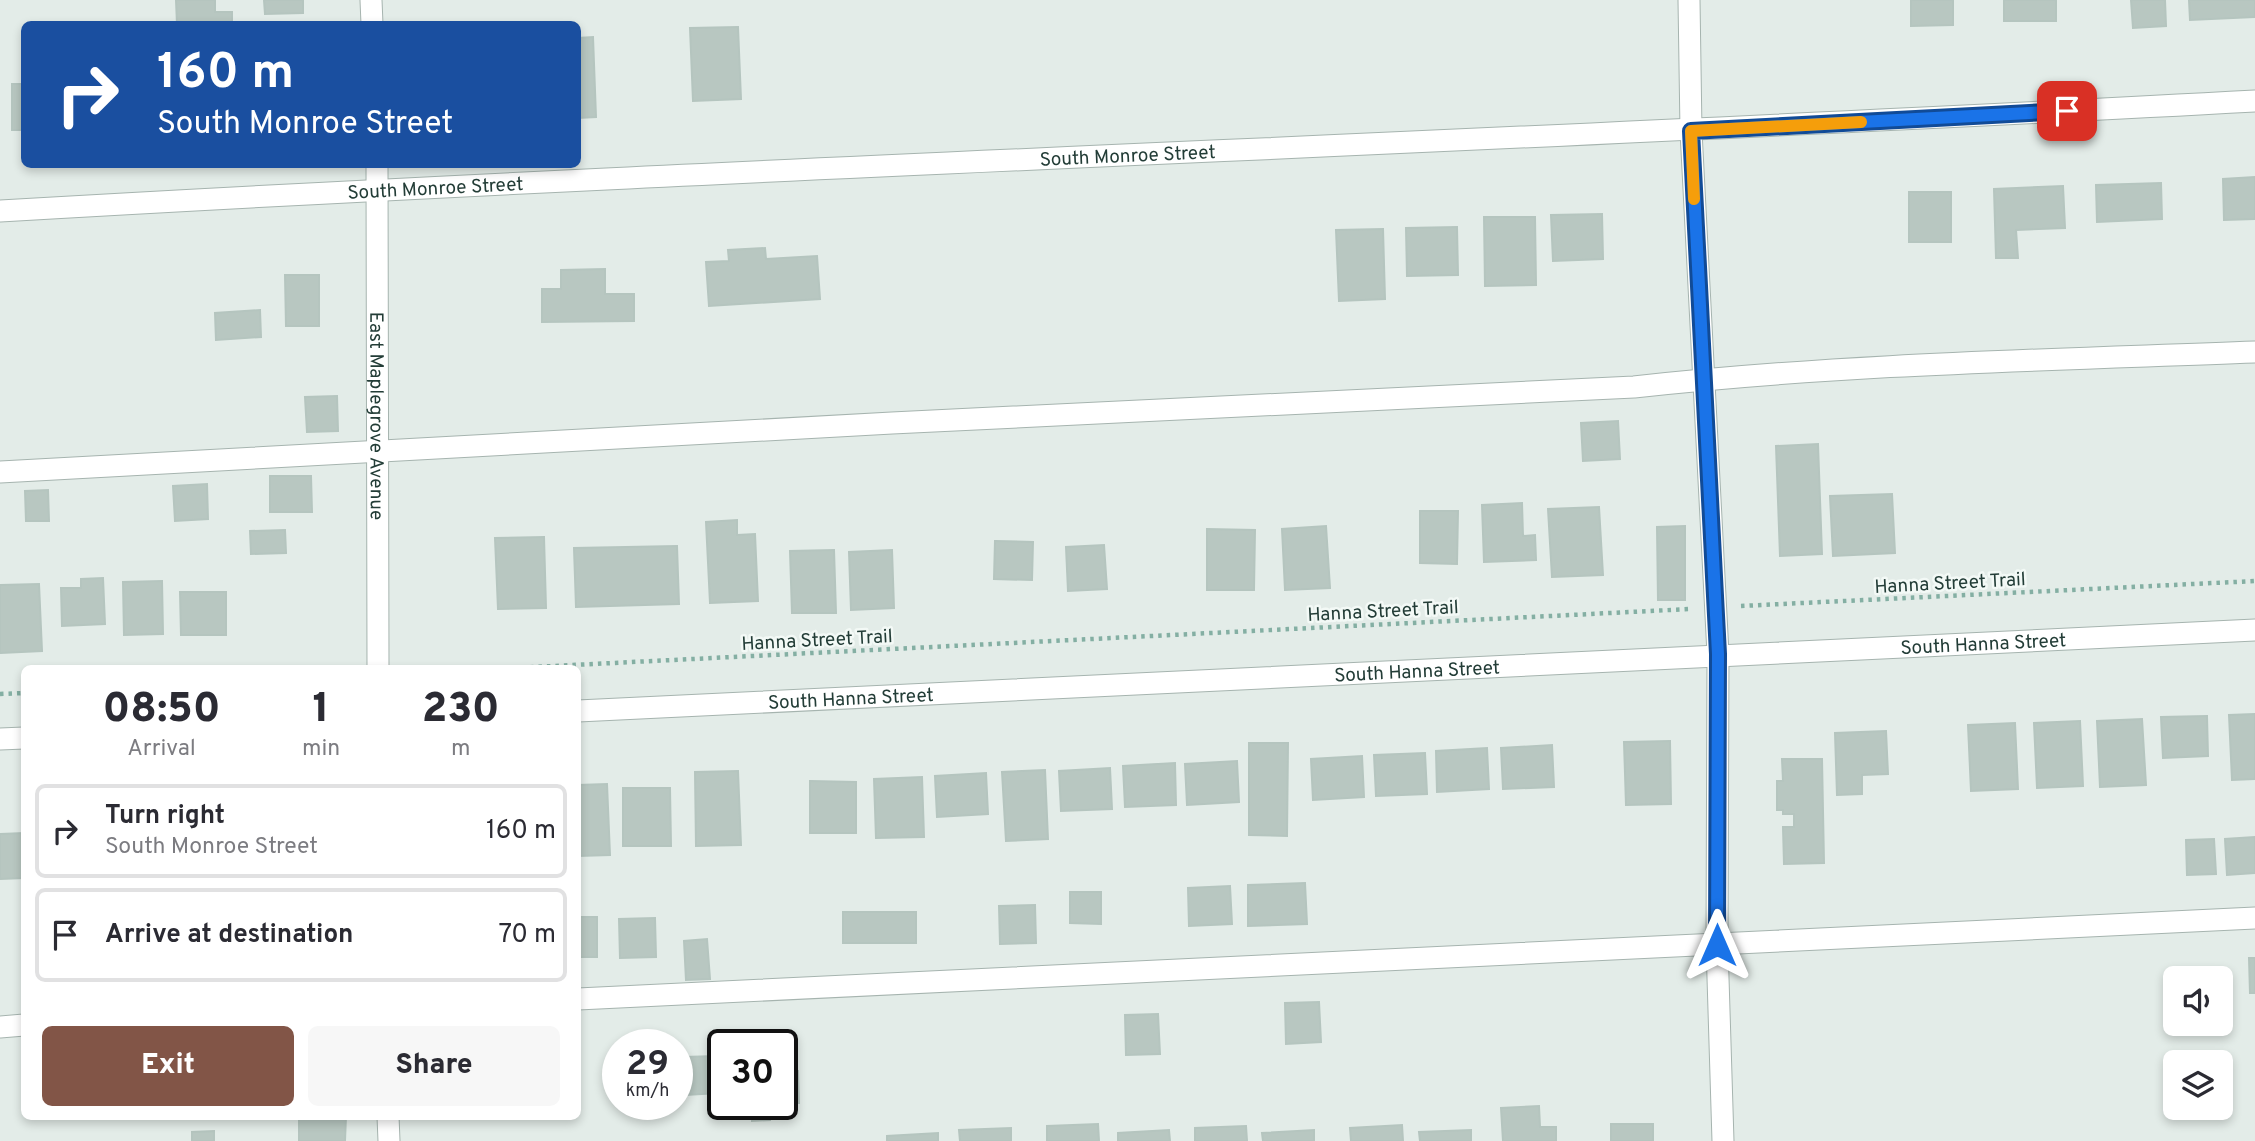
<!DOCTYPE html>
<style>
body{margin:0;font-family:Overpass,sans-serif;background:#f7f7f7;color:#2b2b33;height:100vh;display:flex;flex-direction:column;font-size:26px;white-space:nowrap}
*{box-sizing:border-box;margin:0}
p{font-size:23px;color:#7c7c81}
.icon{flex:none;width:38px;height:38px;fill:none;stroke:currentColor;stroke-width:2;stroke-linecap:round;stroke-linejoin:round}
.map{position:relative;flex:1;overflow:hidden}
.details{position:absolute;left:21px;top:665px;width:560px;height:455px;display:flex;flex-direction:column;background:#fff;border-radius:10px;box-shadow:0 4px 10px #0003}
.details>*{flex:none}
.banner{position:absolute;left:21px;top:21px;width:560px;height:147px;border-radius:10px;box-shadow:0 4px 10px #0003;background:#1a4fa0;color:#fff;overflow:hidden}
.tools{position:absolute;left:2163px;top:966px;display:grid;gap:14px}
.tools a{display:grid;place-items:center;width:70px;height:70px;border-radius:10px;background:#fff;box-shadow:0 4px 10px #0003;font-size:35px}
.speed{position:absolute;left:602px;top:1029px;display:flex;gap:14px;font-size:35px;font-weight:700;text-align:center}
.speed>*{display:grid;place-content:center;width:91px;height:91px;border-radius:50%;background:#fff;box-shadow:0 4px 10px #0003;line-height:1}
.speed small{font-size:18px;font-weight:400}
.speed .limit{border:4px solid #111;border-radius:10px;background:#fff;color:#111}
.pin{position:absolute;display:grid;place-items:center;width:60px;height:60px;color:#fff;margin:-30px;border-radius:14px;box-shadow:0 4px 10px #0006}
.me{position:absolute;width:77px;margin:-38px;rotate:0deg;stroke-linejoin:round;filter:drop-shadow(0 0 5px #0008)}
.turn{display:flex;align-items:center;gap:24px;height:147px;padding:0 21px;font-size:32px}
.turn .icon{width:91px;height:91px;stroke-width:2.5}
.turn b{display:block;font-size:49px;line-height:60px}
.eta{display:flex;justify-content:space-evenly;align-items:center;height:119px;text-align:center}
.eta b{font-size:42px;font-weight:800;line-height:49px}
.primary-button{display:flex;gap:14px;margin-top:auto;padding:14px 21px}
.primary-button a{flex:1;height:80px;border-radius:10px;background:#825547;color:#fff;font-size:28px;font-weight:800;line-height:80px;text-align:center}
.primary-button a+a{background:#f7f7f7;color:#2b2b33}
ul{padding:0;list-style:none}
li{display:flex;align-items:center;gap:21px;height:94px;margin:0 14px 10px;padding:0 7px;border:4px solid #e1e1e2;border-radius:10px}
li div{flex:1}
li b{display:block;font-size:26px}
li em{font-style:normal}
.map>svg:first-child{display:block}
.building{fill:#b8c7c1;stroke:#b5c5bf;stroke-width:2}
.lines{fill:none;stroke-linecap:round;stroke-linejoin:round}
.minor-casing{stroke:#a6b4af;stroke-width:23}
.path{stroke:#84afa3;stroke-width:4.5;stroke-dasharray:3.5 5;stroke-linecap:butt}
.minor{stroke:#fff;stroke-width:21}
.route-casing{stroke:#114b97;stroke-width:18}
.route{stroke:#1a73e8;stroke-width:12}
.slow{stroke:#f59e0b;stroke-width:12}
.labels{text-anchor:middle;stroke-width:5;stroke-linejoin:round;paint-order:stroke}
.street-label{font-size:19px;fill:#233d37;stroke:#f3f9f6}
</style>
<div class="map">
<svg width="2255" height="1141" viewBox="0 0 2255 1141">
<rect width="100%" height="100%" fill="#e3ece8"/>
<path class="building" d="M176,0H215V12H232V24H177Z
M264,0H303V13L265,14Z
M1911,0H1953V25L1911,26Z
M2004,0H2056V21H2004Z
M2131,0H2165L2166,26L2133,28Z
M2189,0H2255V17L2190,20Z
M738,27L741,99L693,101L690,28Z
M593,37L596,117L578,118V38Z
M12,84H24V130H12Z
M2255,177V219L2224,220L2223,179Z
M2161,183L2162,219L2097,222L2096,185Z
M2063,186L2065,228L2016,230L2018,258H1996L1994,189Z
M1909,192H1951V242H1909Z
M1602,214L1603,259L1553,261L1551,215Z
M1484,217H1535L1536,285L1485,286Z
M1457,227L1458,275L1407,276L1406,228Z
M1383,229L1385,299L1339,301L1336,230Z
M765,248L766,259L817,256L820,299L709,306L706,262L729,261L728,250Z
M605,269V294H634V321L542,322V289H561V270Z
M285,275H319V326H286Z
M260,310L261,337L216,340L215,313Z
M337,396L338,431L307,432L305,397Z
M1618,421L1620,459L1583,461L1581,423Z
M1818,444L1822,554L1780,556L1776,446Z
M270,476H311L312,512H270Z
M207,484L208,519L175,521L173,486Z
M48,490L49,521H26L25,491Z
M1892,494L1895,553L1833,556L1830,496Z
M1522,503L1523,536L1535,535L1536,560L1484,562L1482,505Z
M1599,507L1603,575L1552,577L1548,509Z
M1420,511H1458L1457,564L1420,563Z
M737,520V535L755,534L758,601L710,603L706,522Z
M1326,526L1330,588L1285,590L1282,529Z
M1685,526V600H1658L1657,527Z
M1207,529L1255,530L1254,590H1207Z
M285,530L286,553L251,554L250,531Z
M544,537L546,608L498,609L495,538Z
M995,541L1033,542L1032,580L994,579Z
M1104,545L1107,589L1068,591L1066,547Z
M677,546L679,604L576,607L574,548Z
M834,550L836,613H792L790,551Z
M892,550L894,608L851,610L849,552Z
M103,578L105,624L62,626L61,588H81V579Z
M162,581L163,634L124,635L123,582Z
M39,584L42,651L0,653V585Z
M180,592H226V635H181Z
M2255,714V779L2232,780L2229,715Z
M2207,716L2208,756L2163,758L2161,717Z
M2142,719L2146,785L2100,787L2097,721Z
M2080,721L2083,786L2037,788L2034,723Z
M2015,723L2018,789L1971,791L1968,725Z
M1886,731L1888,774L1862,775V794L1837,795L1835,733Z
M1670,741L1671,804L1626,805L1624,742Z
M1249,743H1288L1287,836L1249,835Z
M1552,745L1554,787L1503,789L1501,748Z
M1487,748L1489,789L1437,792L1436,751Z
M1425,753L1427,794L1376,796L1374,755Z
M1362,756L1364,797L1313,800L1311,759Z
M1782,759H1822L1824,863L1784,864L1783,827H1794V814H1783V810H1777V781H1783Z
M1237,761L1239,802L1187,805L1185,764Z
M1175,763L1176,805L1125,807L1123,766Z
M1110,768L1112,809L1061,811L1059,771Z
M1045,770L1048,839L1006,841L1002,772Z
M738,771L741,845L696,846L695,772Z
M986,773L988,814L937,817L935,776Z
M922,777L924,837L876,838L874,779Z
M810,781L856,782V833H810Z
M607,784L610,855L578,856V785Z
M623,788H670L671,846H623Z
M24,833V878L0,879V834Z
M2255,837V873L2227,875L2225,839Z
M2214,839L2216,874L2187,875L2186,840Z
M1305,883L1307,924L1248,926V885Z
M1230,886L1232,924L1189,926L1188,888Z
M1070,892H1101V924L1070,923Z
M1035,905L1036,943L1000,944L999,906Z
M843,912H916V943H843Z
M578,917H597V957H578Z
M655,918L656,957L620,958L619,919Z
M707,939L710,979L686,980L684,941Z
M2249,958H2255V993H2250Z
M1319,1002L1321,1042L1286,1044L1285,1003Z
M1158,1014L1160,1054L1126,1055L1125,1015Z
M717,1056L718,1093L686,1095L684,1057Z
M798,1071L799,1103H782V1072Z
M721,1075L723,1104H769L770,1120L752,1121V1107L722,1108Z
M1539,1106L1540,1127H1556V1141H1503L1501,1108Z
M299,1116H346L345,1141H299Z
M1098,1124L1099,1141H1047V1126Z
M1611,1124H1653V1141H1611Z
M1402,1125L1403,1141H1351L1350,1128Z
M1246,1126L1247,1141H1195V1128Z
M1011,1128V1141H960L959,1130Z
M1169,1130L1170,1141H1118V1133Z
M1314,1130V1141H1263L1262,1133Z
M1471,1130V1141H1420L1419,1132Z
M214,1131V1141H192V1132Z
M938,1133V1141H887V1136Z"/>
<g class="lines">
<g class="minor-casing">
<g id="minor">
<path d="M371,0L372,24"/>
<path d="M1689,0L1691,131L1718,654L1717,945L1723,1141"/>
<path id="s1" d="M377,164L378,668"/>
<path id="s2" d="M0,211C751,167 1504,142 2255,101"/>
<path d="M0,472L892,423L1634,387C1840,364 2048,360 2255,352"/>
<path id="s3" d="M578,711L2255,630"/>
<path d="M0,739L24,738"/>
<path d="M578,999L2255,918"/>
<path d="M0,1027L24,1025"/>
<path d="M388,1116L389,1141"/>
</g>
</g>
<path class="path" d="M1741,606L2255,581
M513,668L1690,609
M0,694L24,693"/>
<use href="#minor" class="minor"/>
</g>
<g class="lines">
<g class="route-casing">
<path id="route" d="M1717,945L1718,654L1691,131L2067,111"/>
</g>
<use href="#route" class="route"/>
<path class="slow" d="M1694,199L1691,131L1861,122"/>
</g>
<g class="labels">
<g class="street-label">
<text dy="7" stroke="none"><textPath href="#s2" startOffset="1129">South Monroe Street</textPath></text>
<text dy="7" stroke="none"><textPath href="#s2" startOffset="436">South Monroe Street</textPath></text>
<text dy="7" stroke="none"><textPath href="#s1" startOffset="252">East Maplegrove Avenue</textPath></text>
<text transform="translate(1950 582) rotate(-3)" y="7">Hanna Street Trail</text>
<text transform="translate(1383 610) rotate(-3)" y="7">Hanna Street Trail</text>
<text transform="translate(817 639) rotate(-3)" y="7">Hanna Street Trail</text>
<text dy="7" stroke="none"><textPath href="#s3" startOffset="1407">South Hanna Street</textPath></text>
<text dy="7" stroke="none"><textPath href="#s3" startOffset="840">South Hanna Street</textPath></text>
<text dy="7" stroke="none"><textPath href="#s3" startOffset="273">South Hanna Street</textPath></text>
</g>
</g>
</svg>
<div class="tools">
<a><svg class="icon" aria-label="sound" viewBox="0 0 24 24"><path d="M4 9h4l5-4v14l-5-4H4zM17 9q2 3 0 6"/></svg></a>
<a><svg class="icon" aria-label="layers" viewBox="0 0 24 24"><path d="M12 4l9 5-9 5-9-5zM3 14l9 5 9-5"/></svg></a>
</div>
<div class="speed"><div>29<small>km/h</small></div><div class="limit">30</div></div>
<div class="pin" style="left:2067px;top:111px;background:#d93025"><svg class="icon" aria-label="arrive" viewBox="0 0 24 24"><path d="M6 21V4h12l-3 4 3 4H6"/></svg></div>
<svg class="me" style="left:1717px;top:945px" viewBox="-20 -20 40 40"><path d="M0-17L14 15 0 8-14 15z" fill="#1a73e8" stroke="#fff" stroke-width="4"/></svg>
<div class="banner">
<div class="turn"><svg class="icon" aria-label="right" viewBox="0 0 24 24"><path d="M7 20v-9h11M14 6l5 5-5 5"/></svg><div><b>160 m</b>South Monroe Street</div></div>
</div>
<section class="details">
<div class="eta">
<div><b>08:50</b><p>Arrival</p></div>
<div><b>1</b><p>min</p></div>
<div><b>230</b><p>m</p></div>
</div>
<ul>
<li><svg class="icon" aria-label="right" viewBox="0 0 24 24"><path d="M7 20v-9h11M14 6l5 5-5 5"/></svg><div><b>Turn right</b><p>South Monroe Street</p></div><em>160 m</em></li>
<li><svg class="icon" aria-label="arrive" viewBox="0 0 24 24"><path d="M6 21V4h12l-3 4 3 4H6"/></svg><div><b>Arrive at destination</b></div><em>70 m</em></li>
</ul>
<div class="primary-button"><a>Exit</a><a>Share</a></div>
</section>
</div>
